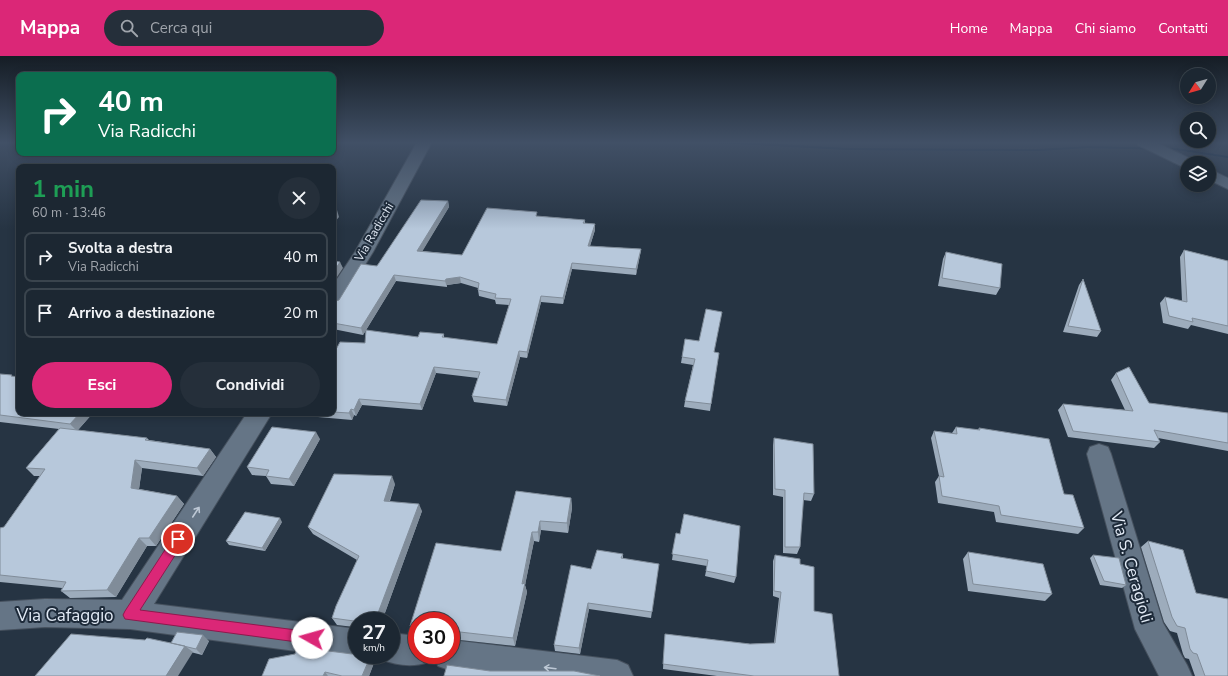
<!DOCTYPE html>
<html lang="it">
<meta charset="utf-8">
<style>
body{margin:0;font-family:"Nunito Sans",sans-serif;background:#252f3a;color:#f1f3f6;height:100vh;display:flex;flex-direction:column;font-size:15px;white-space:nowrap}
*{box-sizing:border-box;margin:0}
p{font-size:13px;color:#a0a5ac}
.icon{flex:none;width:22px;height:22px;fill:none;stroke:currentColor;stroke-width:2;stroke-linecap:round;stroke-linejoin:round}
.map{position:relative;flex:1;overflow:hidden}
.sheet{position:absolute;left:16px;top:108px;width:320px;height:252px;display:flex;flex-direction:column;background:#1c2732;border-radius:8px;box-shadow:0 2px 10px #0003,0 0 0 1px #3a444d}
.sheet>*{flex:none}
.hud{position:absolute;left:16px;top:16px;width:320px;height:84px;border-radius:8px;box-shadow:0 2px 10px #0003,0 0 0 1px #3a444d;background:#0b6e4f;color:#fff;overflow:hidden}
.needle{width:26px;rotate:233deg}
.tools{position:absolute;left:1180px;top:12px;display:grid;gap:8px}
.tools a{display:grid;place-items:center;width:36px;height:36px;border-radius:50%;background:#1c2732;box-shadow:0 2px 10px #0003,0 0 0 1px #3a444d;font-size:20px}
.speed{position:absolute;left:348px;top:556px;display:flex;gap:8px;font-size:20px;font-weight:700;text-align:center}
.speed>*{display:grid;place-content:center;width:52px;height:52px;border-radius:50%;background:#1c2732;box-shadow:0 2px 10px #0003,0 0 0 1px #3a444d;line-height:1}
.speed small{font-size:10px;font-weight:400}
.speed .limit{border:6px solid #d22;background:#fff;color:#111}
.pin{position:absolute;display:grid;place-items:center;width:34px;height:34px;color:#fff;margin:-17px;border:2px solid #fff;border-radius:50%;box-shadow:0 1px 4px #0007}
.me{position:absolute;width:44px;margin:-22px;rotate:277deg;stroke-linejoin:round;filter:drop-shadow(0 0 3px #0008)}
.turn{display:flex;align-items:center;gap:14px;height:84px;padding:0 16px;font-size:18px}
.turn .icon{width:52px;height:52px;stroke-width:2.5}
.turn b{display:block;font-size:28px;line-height:34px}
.round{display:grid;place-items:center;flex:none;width:42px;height:42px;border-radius:21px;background:#252f3a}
.overview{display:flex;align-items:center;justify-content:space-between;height:68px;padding:0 16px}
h1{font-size:24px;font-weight:700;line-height:30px;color:#1e9e55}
.button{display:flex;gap:8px;margin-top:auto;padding:8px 16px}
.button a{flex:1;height:46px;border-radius:24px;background:#db2777;color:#fff;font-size:16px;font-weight:700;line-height:46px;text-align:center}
.button a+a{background:#252f3a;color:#f1f3f6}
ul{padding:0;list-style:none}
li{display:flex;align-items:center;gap:12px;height:50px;margin:0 8px 6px;padding:0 8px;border:2px solid #3a444d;border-radius:8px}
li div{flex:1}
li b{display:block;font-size:15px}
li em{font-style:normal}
header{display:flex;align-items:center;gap:24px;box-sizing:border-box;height:56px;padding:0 20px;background:#db2777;color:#fff}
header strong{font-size:19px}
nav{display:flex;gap:22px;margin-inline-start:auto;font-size:14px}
.search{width:280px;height:36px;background:#252f3a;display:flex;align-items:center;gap:10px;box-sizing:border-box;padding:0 14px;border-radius:22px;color:#a0a5ac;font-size:15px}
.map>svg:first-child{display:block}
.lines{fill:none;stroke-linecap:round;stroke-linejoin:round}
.stream{fill:#001a39;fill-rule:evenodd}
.minor-casing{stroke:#46515e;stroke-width:2}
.minor{fill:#657586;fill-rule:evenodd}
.wall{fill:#9dacbc}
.shaded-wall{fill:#808c99}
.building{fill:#b7c8db;stroke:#808c99}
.oneway{stroke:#bcc7d4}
.route{fill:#db2777;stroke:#8e194d}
.labels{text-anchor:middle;stroke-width:4;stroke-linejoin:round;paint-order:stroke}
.far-street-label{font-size:12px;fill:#e2eaf5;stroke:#1d2a39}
.near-street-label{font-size:17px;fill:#e2eaf5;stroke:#1d2a39}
</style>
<header>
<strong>Mappa</strong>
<div class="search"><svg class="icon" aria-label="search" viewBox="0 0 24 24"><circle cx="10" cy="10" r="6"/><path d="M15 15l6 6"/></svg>Cerca qui</div>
<nav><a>Home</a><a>Mappa</a><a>Chi siamo</a><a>Contatti</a></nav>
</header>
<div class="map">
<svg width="1228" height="620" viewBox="0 0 1228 620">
<rect width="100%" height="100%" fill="#263443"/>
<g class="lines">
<path class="stream" d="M713,86H746L849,92L1038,93L1088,90L1176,92L1228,100V102L1176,94L1088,92L1038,95L849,94L715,87Z"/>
<g class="minor-casing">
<path id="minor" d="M417,86H432L373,196L340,249L333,251V229L355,196Z
M1136,86H1155L1193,104L1195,107H1187V112L1181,110L1138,89Z
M1209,113L1228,122V133L1209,124Z
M247,357H272L154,548L357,573V599H367L357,603L130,573L45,571L0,574V546L45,543L122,544Z
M1099,388L1108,391L1111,398L1163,567L1187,609L1192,620H1159L1135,573L1087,398L1090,391Z
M391,577L417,580V599H431L428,606C412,612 396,609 380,603L379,599H391Z
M451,584L617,604L628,609L633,620H492L449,614L438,610L434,599H451Z"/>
</g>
<use href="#minor" class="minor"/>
</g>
<path class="wall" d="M448,145L449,151L422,195L462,199L538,160L585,164V167L595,168V174L590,190L641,193L640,199L636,219L572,213L563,248L541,246L527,302L520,301L507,350L474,346L472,340L478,322L436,317L422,354L362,349L356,360L354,359L352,364L318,361L315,357H333V299L365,287L444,278V282L497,288L509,249L496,248L495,244L479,240L478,234V232L461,227L447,229V231L396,225L363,279L333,273V246L339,244Z
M1184,194L1228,205V278L1191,269L1188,273L1163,267L1160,247L1165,241L1182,245L1180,201Z
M946,196L1000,232L996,239L938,230L943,203Z
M1083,223L1101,275L1097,281L1063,276L1079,229Z
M714,296L719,297L710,355L684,351L685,345L693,309L681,307L682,301Z
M1116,317L1149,347L1228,357V395L1158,382L1160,386L1154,392L1068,381L1058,354L1063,348L1125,354L1111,324Z
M0,318L19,357H93L78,374L147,382L149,384L210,393L216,401L203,420L142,412L139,433L177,440L184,448L156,490H147L116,541L70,542L61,535L62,532L0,526V472L4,471L40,420H34L26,412L59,373L0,366Z
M956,371L978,374L979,372L1064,438L1084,472L1078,478L996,466L994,456L938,447L935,426L939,420L931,382L934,375L952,377Z
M774,382L814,438L811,445L803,444L800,491L797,498L783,497V441L773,439V389Z
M320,383L294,430L271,428L266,420L252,419L247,411Z
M395,428L390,445L422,455L382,565H357V595L354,591V571L337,569L332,562L357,504L313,478L308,471Z
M516,435L571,442L572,452L568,477L541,474L539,486L534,485L525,529L527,536L515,590L451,583V565H417V578H414L410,570L501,495Z
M282,466L265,495L229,489L226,485Z
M676,477L736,521L734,527L705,520L707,510L672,504Z
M1148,485L1196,537L1228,620H1195L1189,603L1185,602L1183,598L1177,577L1170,575L1164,566L1141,491Z
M968,496L1052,538L1045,545L968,535L963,503Z
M623,498V502L658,514L651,562L589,553L580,598L555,595L554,589L591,513Z
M775,499L800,508L814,555L839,620H717L663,613L665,578L750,588L774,587L779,542L773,540V505Z
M1093,499L1126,529L1122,532L1100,529L1090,502Z
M145,584L171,587L209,585L202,599Z
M352,598L377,599L369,620H262Z"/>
<path class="shaded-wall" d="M448,145L449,151L419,201L417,195Z
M337,154L339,161L333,168V158Z
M595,168V174L588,196V190Z
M641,193L640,199L636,219V213Z
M340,206L343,212L333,227V217Z
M572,207V213L563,248V242Z
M394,219L396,225L363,279L361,272Z
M460,221L461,227L447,229V231L445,225L446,223Z
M541,240V246L527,302V296Z
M519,295L520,301L507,350L506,344Z
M434,311L436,317L422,354L420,348Z
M359,343L362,349L356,360L354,354Z
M351,353L354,359L352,364L349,357Z
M80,357H93L77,375L70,368Z
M316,376L320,383L294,430L289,423Z
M210,393L216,401L203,420L197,412Z
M135,404L142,412L138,440L131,432Z
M392,420L395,428L387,452L384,445Z
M177,440L184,448L156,490L149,482Z
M571,442L572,452L568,477L567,467Z
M419,448L422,455L382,565H375Z
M280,462L282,466L265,495L262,492Z
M540,465L541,474L539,486L538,476Z
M532,476L534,485L525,529L527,536L515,590L513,582Z
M139,482L147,490L116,541L107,534Z
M588,547L589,553L580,598L579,592Z
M203,579L209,585L202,599L196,593Z
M185,590L193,596L178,620H166Z
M371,599H377L369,620H362Z
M325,616L328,620H323Z"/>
<path class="building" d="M421,144L448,145L417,195L462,199L487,152L537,156L536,160L585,164L583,167L595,168L588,190L641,193L636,213L572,207L563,242L541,240L527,296L519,295L506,344L472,340L480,316L434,311L420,348L359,343L354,354L351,353L349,357L333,356V299L340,286L365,287L366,274L418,281L420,276L444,278L442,281L497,288L511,243L495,242L496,238L478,234L479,227L460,221L446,223L445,225L394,219L361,272L333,267V260L336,255H333V246L339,244L361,208L377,210Z
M333,153L337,154L333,158Z
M1184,194L1228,205V270L1192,262L1193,266L1169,260L1165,241L1187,246Z
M946,196L1002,208L1000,232L942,222Z
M333,205L340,206L333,217Z
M1083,223L1101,275L1068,270Z
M706,253L722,256L714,296L719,297L711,348L685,345L695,303L682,301L685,283L699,285Z
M1129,311L1149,347L1228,357V387L1154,374L1160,386L1073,375L1063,348L1133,355L1116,317Z
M0,318L12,319L11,320L19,321V357H80L70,368L0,359Z
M272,371L316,376L289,423L266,420L269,414L247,411Z
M956,371L980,374L979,372L1049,383L1064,438L1073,439L1084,472L1001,459L999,450L942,440L939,420L944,421L934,375L957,378Z
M60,372L147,382L145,384L210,393L197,412L135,404L131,432L177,440L149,482H139L107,534L61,535L66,526L0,519V472L4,471L45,413L26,412Z
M774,382L813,388L814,438L804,437L800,491H785V434L775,433Z
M334,418L392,420L384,445L419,448L375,565H357V591H354V565L332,562L336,550L359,500L308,471Z
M516,435L571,442L567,467L540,465L538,476H532L522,528L525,527L513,582L451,575V565H417V571L410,570L436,487L501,495Z
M245,456L280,462L262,492L226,485Z
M684,458L740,470L736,521L706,515L708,504L672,498L676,477L680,478Z
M1148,485L1183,494L1196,537L1228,543V620H1205L1197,598L1193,597L1190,593L1185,572L1177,570L1172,561Z
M597,494L623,498L621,502L659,508L652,556L588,547L579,592L554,589L571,509L591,513Z
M968,496L1043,508L1052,538L973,528Z
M775,499L800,503V508L814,511V555L832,558L839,620H754L663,608L665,578L750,588L775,587L781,536L774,535Z
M1093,499L1119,502L1126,529L1104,525Z
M177,576L203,579L196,593L171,587Z
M71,578L145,584L147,582L185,590L166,620H35Z
M297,591L352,598L357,596V599H371L362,620H342L325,616L323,620H262L269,603L295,598Z
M447,609L490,615H574L600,620H444Z"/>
<defs><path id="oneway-shaft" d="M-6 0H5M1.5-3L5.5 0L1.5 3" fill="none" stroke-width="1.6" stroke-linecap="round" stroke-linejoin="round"/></defs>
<g class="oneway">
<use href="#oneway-shaft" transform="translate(196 456) rotate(-57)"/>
<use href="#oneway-shaft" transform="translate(550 612) rotate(-173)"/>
</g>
<linearGradient id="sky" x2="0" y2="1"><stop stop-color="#151d25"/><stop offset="0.5" stop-color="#415066"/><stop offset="1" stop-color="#415066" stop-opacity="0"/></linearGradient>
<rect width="1228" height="173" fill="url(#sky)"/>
<path class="route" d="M178,478L183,480L184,483L183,487L140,554L312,576L316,577L318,582L316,586L312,588L125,563L123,559L125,555L174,480Z"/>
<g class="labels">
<g class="far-street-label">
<text transform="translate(374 176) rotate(-60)" y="4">Via Radicchi</text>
</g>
<g class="near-street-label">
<text transform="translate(1132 511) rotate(74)" y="6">Via S. Ceragioli</text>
<text x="65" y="565">Via Cafaggio</text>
</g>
</g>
</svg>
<div class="tools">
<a><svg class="needle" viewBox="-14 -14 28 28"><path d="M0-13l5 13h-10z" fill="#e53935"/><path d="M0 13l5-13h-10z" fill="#a0a5ac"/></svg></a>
<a><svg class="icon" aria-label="search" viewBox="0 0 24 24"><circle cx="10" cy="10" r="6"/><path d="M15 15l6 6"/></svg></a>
<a><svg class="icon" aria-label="layers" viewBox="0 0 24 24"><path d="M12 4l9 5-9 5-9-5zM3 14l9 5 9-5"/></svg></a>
</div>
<div class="speed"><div>27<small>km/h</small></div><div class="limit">30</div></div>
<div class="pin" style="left:178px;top:483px;background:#d93025"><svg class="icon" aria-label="arrive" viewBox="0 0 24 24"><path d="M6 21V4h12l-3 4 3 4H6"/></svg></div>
<svg class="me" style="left:312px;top:582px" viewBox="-20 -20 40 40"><circle r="19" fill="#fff"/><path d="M0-13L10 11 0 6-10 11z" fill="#db2777"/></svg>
<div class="hud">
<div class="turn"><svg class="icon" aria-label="right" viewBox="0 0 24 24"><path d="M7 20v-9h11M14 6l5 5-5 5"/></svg><div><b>40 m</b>Via Radicchi</div></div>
</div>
<section class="sheet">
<div class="overview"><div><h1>1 min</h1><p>60 m · 13:46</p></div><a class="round"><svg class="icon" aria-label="close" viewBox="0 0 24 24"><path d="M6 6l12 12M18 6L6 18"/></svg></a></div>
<ul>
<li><svg class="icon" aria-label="right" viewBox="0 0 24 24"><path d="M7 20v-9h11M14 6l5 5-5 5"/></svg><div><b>Svolta a destra</b><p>Via Radicchi</p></div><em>40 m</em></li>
<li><svg class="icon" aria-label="arrive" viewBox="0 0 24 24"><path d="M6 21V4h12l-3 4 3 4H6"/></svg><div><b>Arrivo a destinazione</b></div><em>20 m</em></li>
</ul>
<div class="button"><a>Esci</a><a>Condividi</a></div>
</section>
</div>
